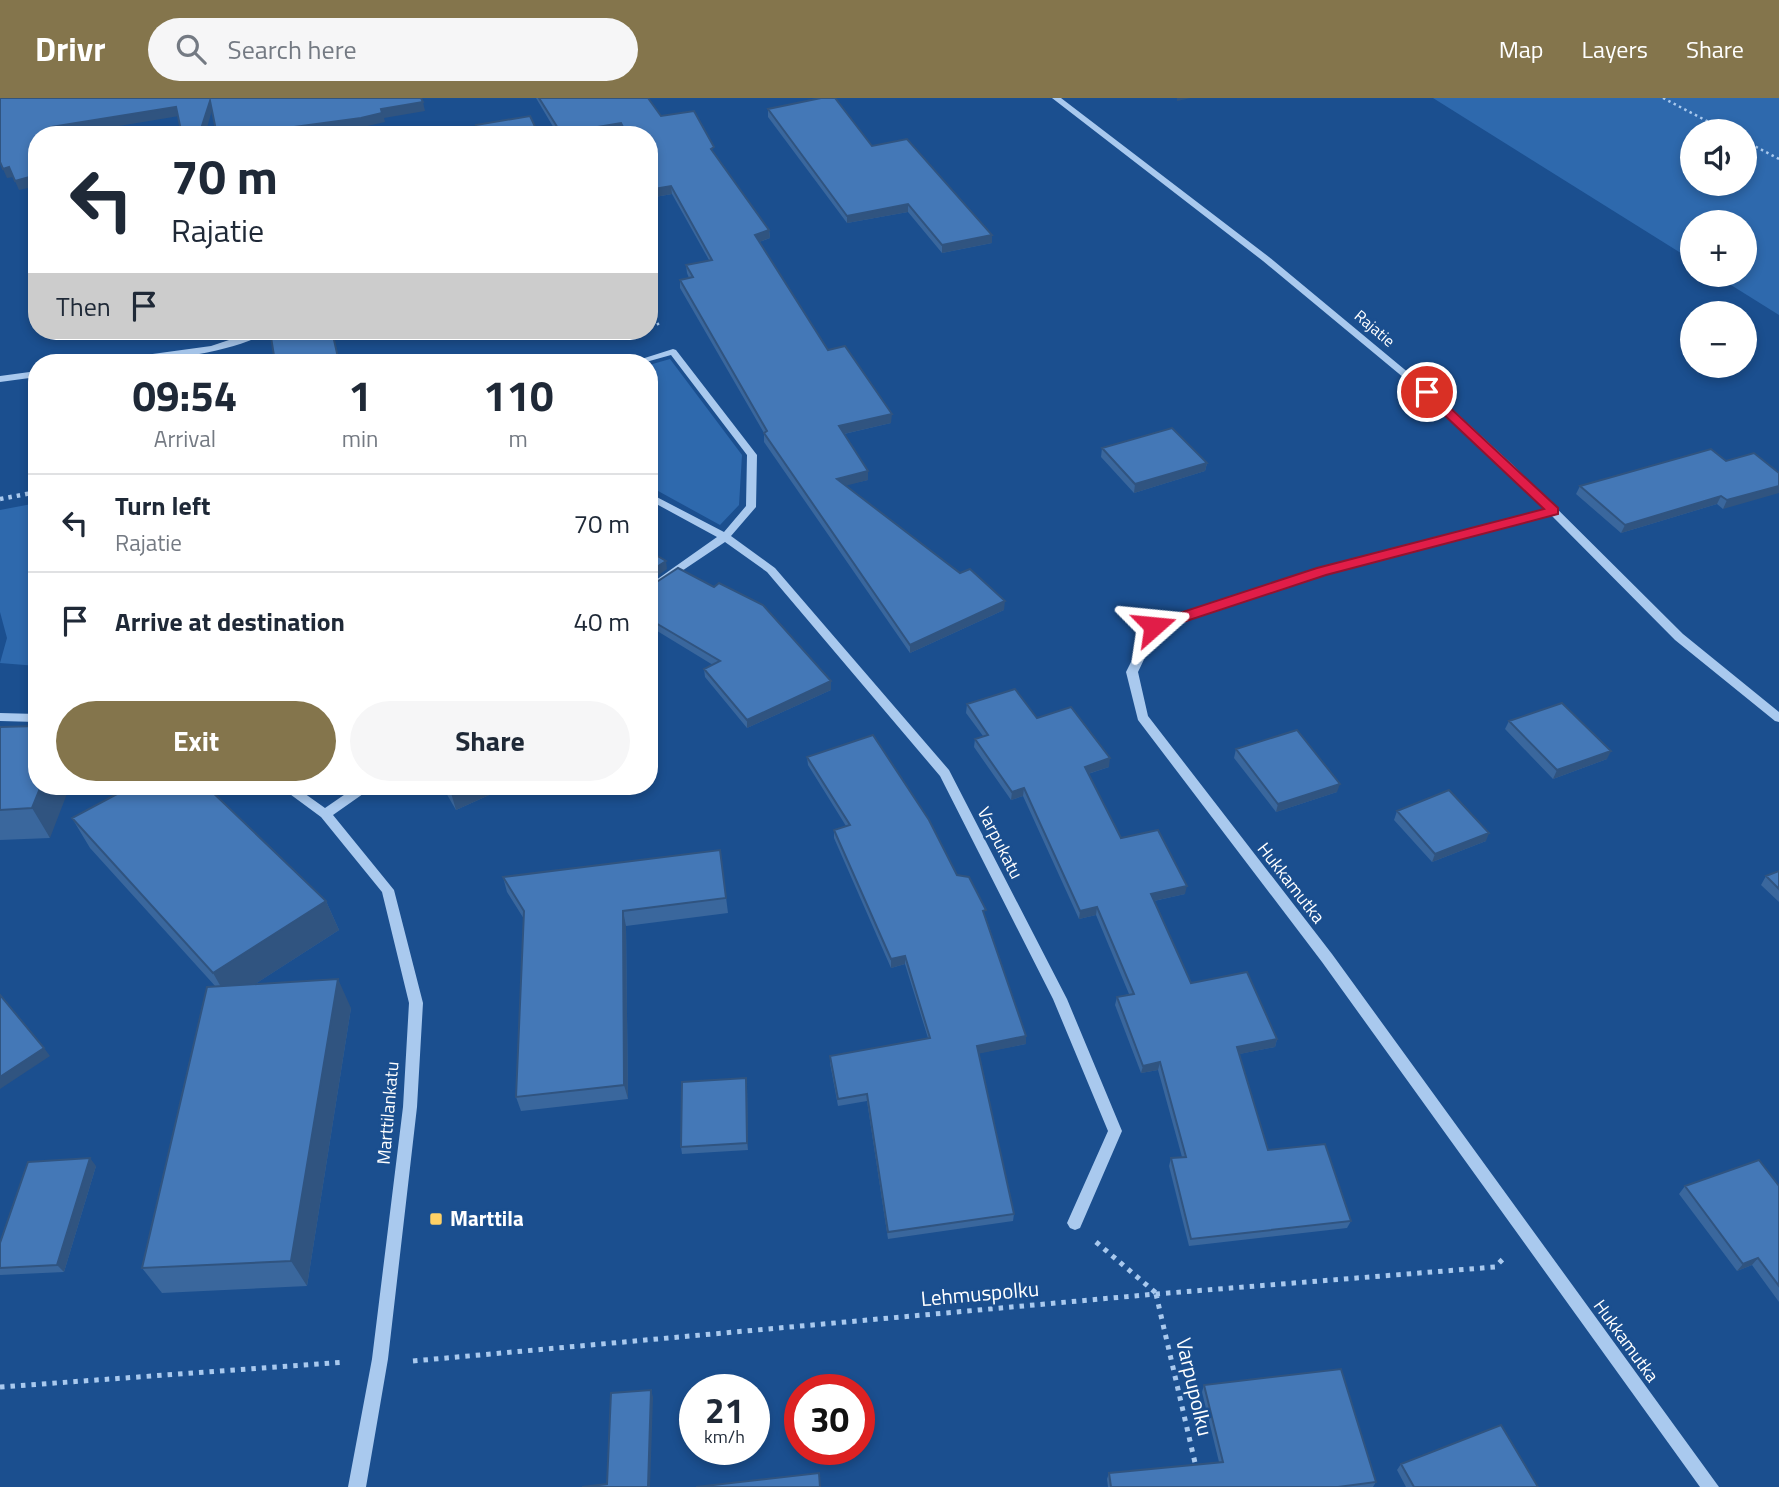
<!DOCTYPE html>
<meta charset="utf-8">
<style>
body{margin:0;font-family:"Titillium Web",sans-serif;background:#f6f6f7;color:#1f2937;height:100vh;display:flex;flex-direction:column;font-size:26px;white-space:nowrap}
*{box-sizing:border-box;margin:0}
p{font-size:23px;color:#747a83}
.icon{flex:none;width:38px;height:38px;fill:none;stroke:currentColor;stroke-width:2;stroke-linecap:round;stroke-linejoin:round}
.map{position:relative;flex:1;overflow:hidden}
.drawer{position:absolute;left:28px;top:256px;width:630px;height:441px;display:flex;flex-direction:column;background:#fff;border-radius:28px;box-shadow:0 4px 10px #0003}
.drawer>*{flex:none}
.banner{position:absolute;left:28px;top:28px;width:630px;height:214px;border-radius:28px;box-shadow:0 4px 10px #0003;background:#fff;color:#1f2937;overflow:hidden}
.tools{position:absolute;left:1680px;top:21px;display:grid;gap:14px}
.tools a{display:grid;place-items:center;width:77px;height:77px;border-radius:50%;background:#fff;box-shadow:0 4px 10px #0003;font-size:35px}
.speed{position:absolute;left:679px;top:1276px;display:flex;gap:14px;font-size:35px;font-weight:700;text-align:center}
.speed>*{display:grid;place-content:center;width:91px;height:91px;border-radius:50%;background:#fff;box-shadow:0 4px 10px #0003;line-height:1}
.speed small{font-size:18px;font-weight:400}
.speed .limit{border:10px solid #d22;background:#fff;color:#111}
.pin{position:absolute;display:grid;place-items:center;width:60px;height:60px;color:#fff;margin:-30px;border:4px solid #fff;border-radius:50%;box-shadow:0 2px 7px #0007}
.me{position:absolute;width:77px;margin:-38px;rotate:72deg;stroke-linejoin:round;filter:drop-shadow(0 0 5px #0008)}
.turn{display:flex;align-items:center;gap:24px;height:147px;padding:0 28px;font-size:32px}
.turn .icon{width:91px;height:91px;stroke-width:2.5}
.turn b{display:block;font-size:49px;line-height:60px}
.then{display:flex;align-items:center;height:66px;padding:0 28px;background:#0003;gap:14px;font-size:26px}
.eta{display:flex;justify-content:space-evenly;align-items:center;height:119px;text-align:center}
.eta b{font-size:42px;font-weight:700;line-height:49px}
.action{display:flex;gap:14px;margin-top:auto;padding:14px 28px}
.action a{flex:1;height:80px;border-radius:42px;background:#84754c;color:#fff;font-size:28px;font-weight:700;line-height:80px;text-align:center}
.action a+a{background:#f6f6f7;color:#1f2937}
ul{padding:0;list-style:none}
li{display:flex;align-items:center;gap:21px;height:98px;padding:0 28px;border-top:2px solid #e0e1e3}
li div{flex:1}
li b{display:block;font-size:26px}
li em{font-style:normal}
header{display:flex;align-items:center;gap:42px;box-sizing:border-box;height:98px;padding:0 35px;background:#84754c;color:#fff}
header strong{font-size:33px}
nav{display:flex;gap:38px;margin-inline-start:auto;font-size:24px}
.search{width:490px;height:63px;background:#f6f6f7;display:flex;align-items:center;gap:18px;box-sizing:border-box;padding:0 24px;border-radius:38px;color:#747a83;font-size:26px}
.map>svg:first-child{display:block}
.green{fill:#2e69ad;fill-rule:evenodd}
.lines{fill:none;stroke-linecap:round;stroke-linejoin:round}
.path-far2{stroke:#a9c9ee;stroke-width:2.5;stroke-dasharray:2.5 3.5;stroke-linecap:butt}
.path-far1{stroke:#a9c9ee;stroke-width:4.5;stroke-dasharray:3.5 5;stroke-linecap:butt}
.path{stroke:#a9c9ee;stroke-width:5;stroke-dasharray:4.5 6;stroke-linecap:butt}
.minor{fill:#a9c9ee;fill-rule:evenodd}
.wall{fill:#3a679d}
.shaded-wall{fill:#305480}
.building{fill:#4478b7;stroke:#305480;stroke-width:2}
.route{fill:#e11d48;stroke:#92132f;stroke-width:2}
.poi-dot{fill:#ffd166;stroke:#1b4f8f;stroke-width:2.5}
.labels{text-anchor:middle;stroke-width:5;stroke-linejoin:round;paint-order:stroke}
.far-street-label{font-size:16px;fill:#fff;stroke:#1b4f8f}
.street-label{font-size:18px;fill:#fff;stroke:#1b4f8f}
.near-poi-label{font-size:21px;font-weight:bold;fill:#fff;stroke:#1b4f8f;text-anchor:start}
.near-street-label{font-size:21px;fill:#fff;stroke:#1b4f8f}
</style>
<header>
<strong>Drivr</strong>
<div class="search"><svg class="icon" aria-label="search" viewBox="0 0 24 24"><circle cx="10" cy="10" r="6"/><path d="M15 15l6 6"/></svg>Search here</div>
<nav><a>Map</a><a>Layers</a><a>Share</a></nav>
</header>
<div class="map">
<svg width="1779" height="1389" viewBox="0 0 1779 1389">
<rect width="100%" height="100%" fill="#1b4f8f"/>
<path class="green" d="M1433,0H1779V217L1715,177H1745V124H1692V162ZM1692,33H1745V86H1692Z
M670,261L742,357L739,407L720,427L649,388V267Z
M37,405V568L0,565L7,540L0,514V412Z"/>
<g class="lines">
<path class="path-far2" d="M1663,0L1726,33
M1745,43L1779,61
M649,209L660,230"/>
<path class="path-far1" d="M0,401L37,394"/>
<path class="path" d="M1096,1144L1156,1195
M1156,1196L1196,1369
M413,1263L1156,1196L1495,1169L1505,1159
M0,1289L345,1264"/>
<path class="minor" d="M1052,0H1061L1269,159L1451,310L1514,368L1683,536L1779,614V624L1775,623L1675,542L1551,417L1326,477L1158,532L1138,574L1148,618L1332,856L1719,1389H1700L1322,864L1138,622L1126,574L1150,526L1318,472L1546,412L1445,314L1263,163Z
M256,233H269C238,254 149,266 111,264L116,261L211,248Z
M673,251L676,252L757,357L756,409L731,438L775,470L949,672L1067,901L1122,1033L1080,1130L1075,1132L1070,1130L1067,1125L1108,1033L1053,901L940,678L767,474L725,444L649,495V487L717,439L649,402V395L724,434L746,408L747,357L671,257L646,264H632Z
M37,273V279L0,284V278Z
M0,615L37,616V624L0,623Z
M279,688H294L325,710L357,688H372L370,691L333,717L394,792L423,905L417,1009L388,1261L366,1389H348L372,1261L403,1009L409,905L382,794L321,719Z"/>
</g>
<path class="wall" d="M536,0H648L661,18L714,56L769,132L770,140L759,144L828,252L891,325L844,336L868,382L845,387L1004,512L910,555L764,344V335L680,190V182L689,180L687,175L686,167L709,162L672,96L655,99L649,88V37H624L622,33L600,37H558Z
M768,11L872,48L992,137V145L942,155L908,114L847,125L768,19Z
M1102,350L1207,365L1205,373L1134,395L1101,359Z
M1726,363L1779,375L1723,411L1717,406L1621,435L1576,396L1580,388Z
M649,489L831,592L747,630L705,579L704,571L713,567L649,528Z
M967,606L1037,620L1109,669L1088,676L1121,740L1185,796L1154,803L1191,885L1277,941L1275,949L1239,956L1268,1052L1351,1123L1347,1130L1189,1148L1169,1068L1171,1060L1182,1059L1158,972L1141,975L1115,907L1117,899L1129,896L1096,817L1079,821L1023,698L1011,702L974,649L975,641L983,638L966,615Z
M1509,623L1607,661L1553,681L1505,631Z
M0,629L50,740L0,742Z
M1236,651L1337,694L1276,714L1234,660Z
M807,659L957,777L986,820L1026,938V946L979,955L1014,1116L1013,1123L888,1141L867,1003L838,1008L830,965V958L928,940L905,866L891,870L834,740V732L846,728L808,667Z
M442,688H509L456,712Z
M1397,713L1486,743L1432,764L1394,722Z
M72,720L326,803L339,832L255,886L351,910L307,1188L162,1195L142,1170L216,889L90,750Z
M720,752L728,815L626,828L628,1001L521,1013L516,999L524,821L507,794L503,779Z
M1779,773V804L1761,787L1766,778Z
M747,988L748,1052L682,1056L681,1049Z
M96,1068L64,1174L0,1177V1145Z
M1685,1088H1779V1204L1752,1167L1737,1173L1679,1096Z
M1204,1287L1376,1384L1373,1389H1108L1107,1381L1109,1375L1219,1364L1202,1294Z
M1401,1366L1538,1389H1406L1397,1372Z"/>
<path class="shaded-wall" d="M1177,0H1191L1177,3Z
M210,3L212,12L205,37H199Z
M423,4L425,13L384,20L385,24L363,29L308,37H272L271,32L381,11Z
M176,9L179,18L65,37H54L51,29Z
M621,25L622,33L600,37H561V35Z
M9,69L13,79L7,80L3,71Z
M37,77V88L19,92L15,83Z
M671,88L672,96L655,99L654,91Z
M908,106V114L847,125V118Z
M769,132L770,140L756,145L755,137Z
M992,137V145L942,155V147Z
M892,316L891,325L839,337V328Z
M1207,365L1205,373L1134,395L1135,386Z
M868,373V382L837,390V381Z
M1779,388V395L1723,411L1727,402Z
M1721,398L1717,406L1621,435L1625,427Z
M666,463L667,471L649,484V474Z
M1005,503L1004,512L910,555V547Z
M831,583V592L747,630V622Z
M1611,653L1607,661L1553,681L1557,672Z
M1110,660L1109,669L1084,677L1085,669Z
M1340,686L1337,694L1276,714L1278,706Z
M41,688H70L50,740L32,710Z
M468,688H509L456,712L451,695Z
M1024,690L1023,698L1011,702L1012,694Z
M1489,735L1486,743L1432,764L1435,756Z
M1187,788L1185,796L1149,804L1151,796Z
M326,803L339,832L229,903L213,875Z
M1097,809L1096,817L1079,821L1080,813Z
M623,813L626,828L628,1001L624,987Z
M905,858V866L891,870V861Z
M338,881L351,910L307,1188L291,1163Z
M1026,938V946L977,956V948Z
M1277,941L1275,949L1235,957L1237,949Z
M44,950L50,958L0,991V979Z
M1160,964L1158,972L1141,975L1143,968Z
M746,980L747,988L748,1052L747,1045Z
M90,1060L96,1068L64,1174L57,1167Z
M1758,1160L1752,1167L1737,1173L1743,1166Z
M651,1292L653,1299L650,1389H648Z"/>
<path class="building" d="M0,0H421L423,4L381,11L382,15L361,20L271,32L272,37H217L210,3L199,37H182L176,9L51,29L55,37H37V77L15,83L9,69L3,71L0,64Z
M539,0H648L661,18L694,13L714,49L711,51L769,132L755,137L828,252L845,248L892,316L839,328L868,373L837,381L960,475L970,471L1005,503L910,547L764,335L767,333L680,182L693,179L686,167L712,162L671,88L654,91L649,82V37H627L621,25L561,35Z
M821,0H835L872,48L907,41L992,137L942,147L908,106L847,118L768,11Z
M530,18L539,37H481L476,27Z
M270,233H332L339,264H275Z
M1172,330L1207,365L1135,386L1102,350Z
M1711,351L1726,363L1754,355L1779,375V388L1727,402L1721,398L1625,427L1580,388Z
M649,453L666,463L649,474Z
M678,470L714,489L719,485L763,507L831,583L747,622L704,571L720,563L649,521V489Z
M1015,591L1037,620L1071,609L1110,660L1085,669L1121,740L1158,732L1187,788L1151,796L1191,885L1247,874L1277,941L1237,949L1268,1052L1325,1046L1351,1123L1191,1141L1171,1060L1186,1059L1160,964L1143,968L1117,899L1134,896L1097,809L1080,813L1024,690L1012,694L975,641L988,637L967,606Z
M1562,605L1611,653L1557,672L1509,623Z
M37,628V688H41L32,710L0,712V629Z
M1297,632L1340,686L1278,706L1236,651Z
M873,637L929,722L957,777L969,779L986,812L983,813L1026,938L977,948L1014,1116L888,1134L867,996L838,1001L830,958L930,940L905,858L891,861L834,732L850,727L807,659Z
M132,688H206L326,803L213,875L72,720Z
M447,688H468L451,695Z
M1449,692L1489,735L1435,756L1397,713Z
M720,752L726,800L623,813L624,987L516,999L524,813L503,779Z
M1779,773V791L1766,778Z
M338,881L291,1163L142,1170L207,889Z
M0,897L44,950L0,979Z
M746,980L747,1045L681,1049L682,984Z
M90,1060L57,1167L0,1170V1145L28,1064Z
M1759,1062L1779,1088V1188L1758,1160L1743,1166L1685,1088Z
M1341,1271L1376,1384L1338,1389H1111L1109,1375L1223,1364L1204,1287Z
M651,1292L648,1389H582L607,1386L611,1295Z
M1501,1327L1538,1389H1414L1401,1366Z
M819,1375L820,1389H696Z"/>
<path class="route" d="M1427,290L1431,292L1558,410V416L1326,477L1159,532H1149L1147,528L1149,525L1317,470L1544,411L1423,297V292Z"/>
<rect class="poi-dot" x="429" y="1114" width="14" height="14" rx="3.5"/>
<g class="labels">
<g class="far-street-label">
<text transform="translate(1375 230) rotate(40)" y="6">Rajatie</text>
</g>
<g class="street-label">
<text transform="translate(1000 745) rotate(63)" y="6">Varpukatu</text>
<text transform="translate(1291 785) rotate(52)" y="6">Hukkamutka</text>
<text transform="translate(388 1015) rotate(-85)" y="6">Marttilankatu</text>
<text transform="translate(1626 1243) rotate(54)" y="6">Hukkamutka</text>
</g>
<g class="near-poi-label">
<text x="450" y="1128">Marttila</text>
</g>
<g class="near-street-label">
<text transform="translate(980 1196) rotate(-5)" y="7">Lehmuspolku</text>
<text transform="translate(1194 1289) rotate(77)" y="7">Varpupolku</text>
</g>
</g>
</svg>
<div class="tools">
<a><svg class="icon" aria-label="sound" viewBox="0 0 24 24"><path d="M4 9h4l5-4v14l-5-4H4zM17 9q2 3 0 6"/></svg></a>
<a>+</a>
<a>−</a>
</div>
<div class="speed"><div>21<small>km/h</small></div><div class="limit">30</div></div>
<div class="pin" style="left:1427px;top:294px;background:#d93025"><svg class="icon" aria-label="arrive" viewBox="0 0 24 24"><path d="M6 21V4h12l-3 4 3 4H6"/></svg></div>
<svg class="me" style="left:1154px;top:528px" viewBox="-20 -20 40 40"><path d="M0-17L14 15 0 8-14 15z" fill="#e11d48" stroke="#fff" stroke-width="4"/></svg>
<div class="banner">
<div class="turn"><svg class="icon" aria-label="left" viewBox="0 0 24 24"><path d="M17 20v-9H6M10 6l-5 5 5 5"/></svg><div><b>70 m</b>Rajatie</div></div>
<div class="then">Then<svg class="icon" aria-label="arrive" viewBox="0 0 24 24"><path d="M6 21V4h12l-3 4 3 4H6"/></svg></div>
</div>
<section class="drawer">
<div class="eta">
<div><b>09:54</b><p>Arrival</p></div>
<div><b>1</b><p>min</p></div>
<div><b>110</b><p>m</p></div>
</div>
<ul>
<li><svg class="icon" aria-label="left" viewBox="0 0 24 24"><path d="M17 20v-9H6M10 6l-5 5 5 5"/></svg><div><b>Turn left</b><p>Rajatie</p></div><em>70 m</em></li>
<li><svg class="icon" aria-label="arrive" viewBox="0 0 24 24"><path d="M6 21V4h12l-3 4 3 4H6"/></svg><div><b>Arrive at destination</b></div><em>40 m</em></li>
</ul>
<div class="action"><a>Exit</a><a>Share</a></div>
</section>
</div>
